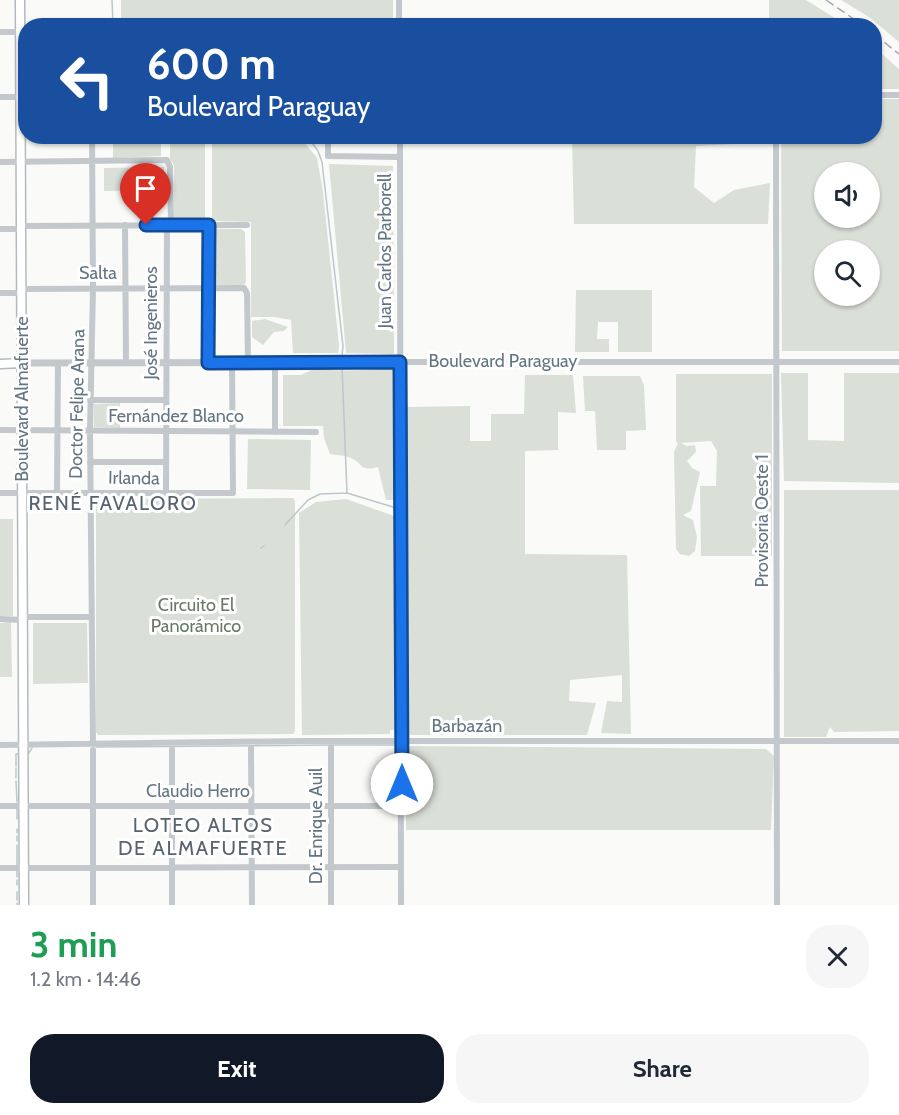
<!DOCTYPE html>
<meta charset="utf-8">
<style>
body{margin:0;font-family:Cabin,sans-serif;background:#f6f6f7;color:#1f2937;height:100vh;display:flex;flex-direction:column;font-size:22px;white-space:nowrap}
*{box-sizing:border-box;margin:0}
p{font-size:20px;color:#747a83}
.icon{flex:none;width:33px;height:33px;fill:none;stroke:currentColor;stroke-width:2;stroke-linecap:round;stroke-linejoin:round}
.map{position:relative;height:905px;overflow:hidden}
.side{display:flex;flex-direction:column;background:#fff;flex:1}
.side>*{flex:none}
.banner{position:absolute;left:18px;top:18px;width:864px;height:126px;border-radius:24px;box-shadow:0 2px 4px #0004;background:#1a4fa0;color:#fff;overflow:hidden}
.buttons{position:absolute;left:814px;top:162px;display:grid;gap:12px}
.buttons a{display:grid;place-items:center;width:66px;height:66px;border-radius:50%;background:#fff;box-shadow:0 2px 4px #0004;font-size:30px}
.pin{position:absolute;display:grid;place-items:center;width:51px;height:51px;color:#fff;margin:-62px -26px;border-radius:50% 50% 50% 0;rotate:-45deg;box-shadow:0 0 6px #0007}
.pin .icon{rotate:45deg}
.me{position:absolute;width:66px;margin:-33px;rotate:0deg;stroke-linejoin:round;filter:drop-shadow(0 0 4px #0008)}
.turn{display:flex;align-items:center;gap:21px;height:126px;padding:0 30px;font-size:27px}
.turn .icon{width:78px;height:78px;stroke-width:2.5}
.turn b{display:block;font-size:42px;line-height:51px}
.round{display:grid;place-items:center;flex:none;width:63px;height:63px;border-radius:24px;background:#f6f6f7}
.headline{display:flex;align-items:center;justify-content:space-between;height:102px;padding:0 30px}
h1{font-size:36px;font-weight:800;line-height:45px;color:#1e9e55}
.action{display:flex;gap:12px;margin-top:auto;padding:12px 30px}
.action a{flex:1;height:69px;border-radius:24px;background:#111827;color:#fff;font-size:24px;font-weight:800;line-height:69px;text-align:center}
.action a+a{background:#f6f6f7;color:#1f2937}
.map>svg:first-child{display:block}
.green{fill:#dadfd7;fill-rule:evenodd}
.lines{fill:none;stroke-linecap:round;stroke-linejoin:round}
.stream{stroke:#bbc7cb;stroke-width:1.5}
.secondary-casing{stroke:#b3babf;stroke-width:11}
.minor{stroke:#c3c8cc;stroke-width:6}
.tertiary{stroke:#c3c8cc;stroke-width:7}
.secondary{stroke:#fff;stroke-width:8}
.rail{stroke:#a2aab0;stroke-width:1.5;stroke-dasharray:9 4.5;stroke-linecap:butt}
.route-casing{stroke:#114b97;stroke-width:15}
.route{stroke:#1a73e8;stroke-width:10}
.labels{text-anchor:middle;stroke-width:6;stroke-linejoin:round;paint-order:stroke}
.street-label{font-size:18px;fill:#657683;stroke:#fff}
.park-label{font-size:18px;fill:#687a64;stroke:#fff}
.neighbourhood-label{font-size:20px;letter-spacing:1.5px;fill:#57646e;stroke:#fff}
</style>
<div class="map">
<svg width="899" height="905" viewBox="0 0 899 905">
<rect width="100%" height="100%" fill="#fafaf8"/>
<path class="green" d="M121,0H393V25H121Z
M769,0H806L846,25H769Z
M841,0H899V42L869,17Z
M875,48L899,69V89H875Z
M875,99H899V351H782L781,137L874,136ZM870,172V218H825V172ZM870,250V296H825V250Z
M113,137H161V156L113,158Z
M170,137H205V219H174V165L170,159Z
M212,137H300L317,158L323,192L339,345L338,353H293L291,320L274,317H251V222L212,221Z
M572,137H771V142L696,146L694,187L714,203L734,190L770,183L768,224H574Z
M329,164L393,166L394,354L346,353Z
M164,167V190L104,191V168Z
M212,229H241L245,232L246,282L243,286L210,285Z
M576,290H652V352H618V322H598L597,339H609V352H575Z
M265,319L288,327L284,331L274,332L263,345L252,337V321Z
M316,368C343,373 370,369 396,369L398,497L396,500H386L378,467C359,472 364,464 351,458C345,455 336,455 330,454L324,438L323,426H283V375H301Z
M781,373H808V440L844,441V373H899V483L784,481Z
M676,374H772V556H701L700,486H716L717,451L711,441L681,443L687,446L695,445L696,452L687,461L692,468L700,472L691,511L683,515L693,520L697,537L695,551L689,556L680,554L676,549L674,452L678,443L676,442Z
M525,375H573L576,413L558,412V450L525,451V554L627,555L631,734L601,733L607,701L622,702V675L570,680L569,701L596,703L587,735H408L406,407L470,406V441H491V414H524Z
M583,376H640L644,385L646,430L626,431V450H597L595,411H585Z
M120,403V428L94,427V404Z
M248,439L311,440L310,490L247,489Z
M784,490H899V731L834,732L830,727L826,737H784Z
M293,498L295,501V731L293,734L98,735L96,732V501L98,499Z
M346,499L394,516L395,730H390V734L302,735L299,513L316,502Z
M0,519H13V616H0Z
M11,622L12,677H0V623Z
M33,623H87L88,683L33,684Z
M406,746L766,749L774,756L771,830H406Z"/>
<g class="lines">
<path class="stream" d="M112,0L113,26
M307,136L318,151L322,162L343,346L342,356
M347,493L393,507L398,515
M285,525L308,500L320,494L347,493L342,367
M261,548L264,546
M333,745H398
M96,747L329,745
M28,754L32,748
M16,766V754H18
M16,768V778
M16,781L17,802
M17,809V819
M17,829V833
M17,836V841
M17,845V865
M17,871V877
M17,880V885
M17,892V900
M17,903V905"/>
<g class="secondary-casing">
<path id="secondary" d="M20,0L24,905
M0,364L22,363"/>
</g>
<path class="minor" d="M399,0V26
M0,32H21
M874,95H899
M0,97H26
M92,136L93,288L90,431L93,744
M328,136V156L400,157
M400,136L401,905
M776,136L777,905
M0,162L167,160L170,167L171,225
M125,225L126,362
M22,226L247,225
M0,229H22
M22,289L244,288L247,293L248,362
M0,293H22
M400,362H899
M208,363L209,225
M90,400H165
M0,430L316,432
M275,432V363
M90,462H166
M0,493H233L232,362
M57,493L58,363
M166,494L167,225
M23,617H90
M0,619L23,620
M0,745L302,741H899
M331,747V905
M251,748L252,905
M172,749V905
M93,750V905
M0,806H397
M0,868L397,867"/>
<path class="tertiary" d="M22,363L400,362"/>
<use href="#secondary" class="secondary"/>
<path class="rail" d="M826,0L864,26
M874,34L899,54"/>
</g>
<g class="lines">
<g class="route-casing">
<path id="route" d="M146,225H209L208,363L400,362L402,784"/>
</g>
<use href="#route" class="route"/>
</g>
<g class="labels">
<g class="street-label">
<text transform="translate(385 251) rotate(-90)" y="6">Juan Carlos Parborell</text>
<text x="98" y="279">Salta</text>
<text transform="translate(151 323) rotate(-90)" y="6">José Ingenieros</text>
<text x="503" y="367">Boulevard Paraguay</text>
<text transform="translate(22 399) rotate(-90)" y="6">Boulevard Almafuerte</text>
<text transform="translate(77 404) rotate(-89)" y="6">Doctor Felipe Arana</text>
<text x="176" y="422">Fernández Blanco</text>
<text transform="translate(134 478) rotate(1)" y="6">Irlanda</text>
<text transform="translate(762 521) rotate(-90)" y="6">Provisoria Oeste 1</text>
<text x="467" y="732">Barbazán</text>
<text x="198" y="797">Claudio Herro</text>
<text transform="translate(316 826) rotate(-90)" y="6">Dr. Enrique Auil</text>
</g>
<g class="park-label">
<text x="196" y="611">Circuito El<tspan x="196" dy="21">Panorámico</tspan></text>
</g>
<g class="neighbourhood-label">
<text x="113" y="510">RENÉ FAVALORO</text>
<text x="203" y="832">LOTEO ALTOS<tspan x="203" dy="23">DE ALMAFUERTE</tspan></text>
</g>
</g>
</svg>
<div class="buttons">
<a><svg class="icon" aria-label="sound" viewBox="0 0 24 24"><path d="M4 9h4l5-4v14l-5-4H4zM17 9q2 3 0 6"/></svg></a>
<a><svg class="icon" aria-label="search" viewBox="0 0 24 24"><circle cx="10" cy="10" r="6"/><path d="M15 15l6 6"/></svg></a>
</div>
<div class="pin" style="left:146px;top:225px;background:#d93025"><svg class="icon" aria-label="arrive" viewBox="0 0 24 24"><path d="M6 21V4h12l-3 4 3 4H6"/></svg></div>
<svg class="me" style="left:402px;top:784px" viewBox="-20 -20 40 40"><circle r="19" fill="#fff"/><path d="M0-13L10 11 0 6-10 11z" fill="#1a73e8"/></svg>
<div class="banner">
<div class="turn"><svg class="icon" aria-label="left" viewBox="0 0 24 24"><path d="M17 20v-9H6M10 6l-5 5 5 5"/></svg><div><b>600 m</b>Boulevard Paraguay</div></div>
</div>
</div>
<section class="side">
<div class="headline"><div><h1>3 min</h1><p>1.2 km · 14:46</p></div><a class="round"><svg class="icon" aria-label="close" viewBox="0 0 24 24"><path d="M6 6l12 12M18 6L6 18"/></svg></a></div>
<div class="action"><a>Exit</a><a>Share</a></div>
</section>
